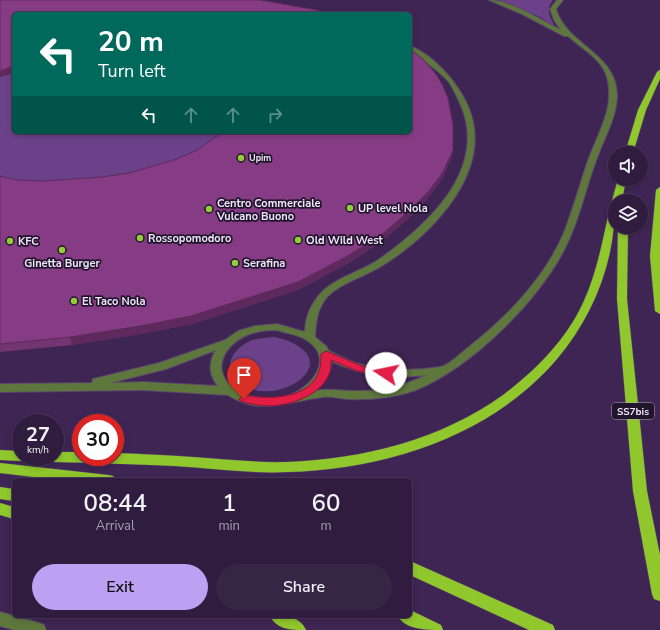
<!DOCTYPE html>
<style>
body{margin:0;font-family:"Nunito Sans",sans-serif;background:#372546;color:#f1f3f6;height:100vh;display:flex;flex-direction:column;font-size:15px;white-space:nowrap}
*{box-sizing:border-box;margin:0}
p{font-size:13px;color:#a7a1b0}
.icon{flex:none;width:22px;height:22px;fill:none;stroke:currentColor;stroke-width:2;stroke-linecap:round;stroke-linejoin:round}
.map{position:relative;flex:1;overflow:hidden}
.side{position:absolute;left:12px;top:478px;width:400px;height:140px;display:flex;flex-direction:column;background:#2f1c3f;border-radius:6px;box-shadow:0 2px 6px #0003,0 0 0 1px #4a3a59}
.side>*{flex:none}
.top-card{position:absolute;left:12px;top:12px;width:400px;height:122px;border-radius:6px;box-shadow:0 2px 6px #0003,0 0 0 1px #4a3a59;background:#00695c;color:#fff;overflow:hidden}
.buttons{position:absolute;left:608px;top:146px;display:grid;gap:8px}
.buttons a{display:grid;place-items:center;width:40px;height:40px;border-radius:50%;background:#2f1c3f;box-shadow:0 2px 6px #0003,0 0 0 1px #4a3a59;font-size:20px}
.speed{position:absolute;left:12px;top:414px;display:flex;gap:8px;font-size:20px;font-weight:700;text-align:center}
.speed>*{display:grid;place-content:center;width:52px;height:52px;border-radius:50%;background:#2f1c3f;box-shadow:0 2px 6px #0003,0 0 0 1px #4a3a59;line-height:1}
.speed small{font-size:10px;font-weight:400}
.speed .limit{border:6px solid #d22;background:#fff;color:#111}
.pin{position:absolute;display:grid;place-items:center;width:34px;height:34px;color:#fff;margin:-41px -17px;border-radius:50% 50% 50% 0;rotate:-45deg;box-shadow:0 0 4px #0007}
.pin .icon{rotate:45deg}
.me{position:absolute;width:44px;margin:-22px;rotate:281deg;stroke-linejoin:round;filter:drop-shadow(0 0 3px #0008)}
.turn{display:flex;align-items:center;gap:14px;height:84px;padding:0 20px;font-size:18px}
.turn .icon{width:52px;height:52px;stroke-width:2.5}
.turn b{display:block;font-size:28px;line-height:34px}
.lanes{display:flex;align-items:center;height:38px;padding:0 20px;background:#0003;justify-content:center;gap:20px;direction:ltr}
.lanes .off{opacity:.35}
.eta{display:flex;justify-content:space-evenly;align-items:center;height:68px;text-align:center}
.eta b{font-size:24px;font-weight:600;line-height:28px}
.action{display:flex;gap:8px;margin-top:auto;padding:8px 20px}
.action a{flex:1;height:46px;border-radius:24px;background:#bca0f2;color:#111;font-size:16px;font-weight:600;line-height:46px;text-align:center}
.action a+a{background:#372546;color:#f1f3f6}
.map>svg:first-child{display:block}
.green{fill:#6b428a}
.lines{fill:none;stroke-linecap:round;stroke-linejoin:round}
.minor-casing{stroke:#5b446f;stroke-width:2}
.trunk-casing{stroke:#5b446f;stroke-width:1}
.minor{fill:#5e773d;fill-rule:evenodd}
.trunk{fill:#8fc72c;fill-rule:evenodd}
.wall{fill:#733472}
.shaded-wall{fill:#5e2a5d}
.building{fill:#863c85;stroke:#5e2a5d}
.route{fill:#e11d48;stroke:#92132f}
.poi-dot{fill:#95cc3b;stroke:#20152a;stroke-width:1.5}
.labels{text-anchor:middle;stroke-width:3.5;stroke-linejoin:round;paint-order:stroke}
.far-poi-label{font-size:9px;font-weight:bold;fill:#f0e4fc;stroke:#20152a;text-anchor:start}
.shield{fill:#20152a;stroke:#b2a6bd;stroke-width:1}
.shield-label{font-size:10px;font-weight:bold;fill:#f0e4fc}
.poi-label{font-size:11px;font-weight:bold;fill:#f0e4fc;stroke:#20152a;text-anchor:start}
</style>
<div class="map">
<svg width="660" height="630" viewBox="0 0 660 630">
<rect width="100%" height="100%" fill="#3f2554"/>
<path class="green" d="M498,0H553C545,10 550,16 555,27L540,17Z
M14,72V132H230L226,137L130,180L0,184V77Z
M274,337C293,340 325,356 302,378C286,393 251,398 235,379C222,365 235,348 250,341C258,338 266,338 274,337Z"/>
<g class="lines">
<g class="minor-casing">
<path id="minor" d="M489,0C510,0 543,21 561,30L554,20L550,9L557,0H563L556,9C567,46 618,53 617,97C616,119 604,138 597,158C586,187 580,217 567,244C541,299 472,367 416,390C394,398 369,400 346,399C338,398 330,396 323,397C289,401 260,416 228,395L143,390L0,392V384L92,383L93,379L159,363L225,340L238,331L255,326L277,324L305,332C305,317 311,304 321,293C336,277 363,271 381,258C430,223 492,166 458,99C455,93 452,86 448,81C437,69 423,60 410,51V46C433,55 454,79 465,100C500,166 433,235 380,267C363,277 341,283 327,297C317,309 316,322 315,337L326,346L329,351C338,355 347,360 356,363C382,371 414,371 440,367C449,365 459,355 465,350C504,320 543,280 563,235C573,210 580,183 589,158C599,131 615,107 607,77C602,59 581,48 568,36H564L522,14ZM277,330C285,333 295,334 303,338C338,356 312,390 284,397C273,400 262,399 251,396C243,393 235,391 230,385C210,365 229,341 250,334C258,331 268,330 277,330ZM216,350C208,362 209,376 218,386L143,382L110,383L166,369ZM331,361C360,375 395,379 427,375C403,386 381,392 355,391C341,391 328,388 314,391C322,383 333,372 331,361Z
M0,612L39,623L44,625L46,630H15L0,626Z"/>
</g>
<g class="trunk-casing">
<path id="trunk" d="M660,70V79L646,110L633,153H625L638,110L657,72Z
M618,179H626L622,201H615V203L612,201Z
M660,187V314L655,311L650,256L656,190Z
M615,204C615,261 594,315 557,359C491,436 387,469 288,472C250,474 213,468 175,466C135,464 95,463 55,462L50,461L48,457H55V452H81V457H115V453C141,454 167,455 193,457C225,459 256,463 287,462C364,459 440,440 503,395C535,371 566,340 583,303C597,273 603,239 610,207Z
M618,227H628L627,299L647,491L660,555V601L654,599L652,594L633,491L617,299Z
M0,450L21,451V457H27L26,460L21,461L0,460Z
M0,463L108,475L113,476L115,480H59L0,473Z
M0,487L14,489V501L0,499Z
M0,503L14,507V519L0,515Z
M410,561L553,625L555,630H529L410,575Z
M410,610L441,625L443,630C428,630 405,630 398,616H410Z
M270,616C284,616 299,615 306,630C292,630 277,630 270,616Z"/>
</g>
<use href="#minor" class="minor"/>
<use href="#trunk" class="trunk"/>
</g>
<path class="wall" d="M452,157L442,179L428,198L407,220L379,243L349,263L298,290L192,324L141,334L72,345L0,352V176L17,180L44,181L102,177L129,173L177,159Z"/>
<path class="shaded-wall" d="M14,66V73L0,77V71Z
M453,150L452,157L442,179L428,198L407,220L379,243L349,263L298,290L192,324L141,334L72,345L70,337Z"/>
<path class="building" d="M0,0H260L317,10L331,14H14V66L0,71Z
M410,49L423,59L436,74L443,86L448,98L453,125V150L443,172L429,191L408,212L380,236L349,255L298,282L191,316L140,326L70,337L0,344V176L17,180L44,181L102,177L129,173L177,159L197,150L223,132H410Z"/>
<path class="route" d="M326,351L362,366L386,370L391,373L386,377L357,371L331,360C334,387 302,402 280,405C267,407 253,405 240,401L239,399L244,395C275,401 324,398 321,354Z"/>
<g class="poi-dot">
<circle cx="241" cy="158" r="4"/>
<circle cx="350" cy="208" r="4"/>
<circle cx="209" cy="209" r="4"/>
<circle cx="140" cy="238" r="4"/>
<circle cx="298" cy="240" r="4"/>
<circle cx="10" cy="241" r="4"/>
<circle cx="62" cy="250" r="4"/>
<circle cx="235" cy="263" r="4"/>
<circle cx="74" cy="301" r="4"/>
</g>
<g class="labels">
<g class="far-poi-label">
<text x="249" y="161">Upim</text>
</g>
<rect class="shield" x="612" y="403" width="42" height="16" rx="3"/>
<g class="shield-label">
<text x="633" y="415">SS7bis</text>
</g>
<g class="poi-label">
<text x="217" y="207">Centro Commerciale<tspan x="217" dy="13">Vulcano Buono</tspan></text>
<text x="358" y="212">UP level Nola</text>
<text x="148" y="242">Rossopomodoro</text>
<text x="306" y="244">Old Wild West</text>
<text x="18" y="245">KFC</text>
<text x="62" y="267" text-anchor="middle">Ginetta Burger</text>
<text x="243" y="267">Serafina</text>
<text x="82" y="305">El Taco Nola</text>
</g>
</g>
</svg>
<div class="buttons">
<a><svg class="icon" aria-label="sound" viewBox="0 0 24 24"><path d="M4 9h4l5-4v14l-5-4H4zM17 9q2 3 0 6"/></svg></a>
<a><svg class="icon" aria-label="layers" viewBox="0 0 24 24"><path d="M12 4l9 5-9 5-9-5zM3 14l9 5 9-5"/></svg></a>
</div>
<div class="speed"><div>27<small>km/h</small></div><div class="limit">30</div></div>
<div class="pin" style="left:244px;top:399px;background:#d93025"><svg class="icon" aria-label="arrive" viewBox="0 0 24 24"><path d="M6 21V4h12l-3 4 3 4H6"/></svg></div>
<svg class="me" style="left:386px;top:373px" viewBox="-20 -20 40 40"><circle r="19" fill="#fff"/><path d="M0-13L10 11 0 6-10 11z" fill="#e11d48"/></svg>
<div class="top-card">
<div class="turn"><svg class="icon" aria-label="left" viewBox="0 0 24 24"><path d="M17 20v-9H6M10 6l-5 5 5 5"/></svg><div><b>20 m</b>Turn left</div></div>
<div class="lanes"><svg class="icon" aria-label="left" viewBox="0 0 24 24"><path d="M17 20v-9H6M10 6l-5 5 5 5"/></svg><svg class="icon off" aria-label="ahead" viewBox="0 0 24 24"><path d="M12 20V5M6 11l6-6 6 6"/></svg><svg class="icon off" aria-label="ahead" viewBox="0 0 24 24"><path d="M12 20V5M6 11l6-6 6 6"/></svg><svg class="icon off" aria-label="right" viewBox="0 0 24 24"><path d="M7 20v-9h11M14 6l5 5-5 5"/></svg></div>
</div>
<section class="side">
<div class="eta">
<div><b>08:44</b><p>Arrival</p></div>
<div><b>1</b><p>min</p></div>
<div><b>60</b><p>m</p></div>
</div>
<div class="action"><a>Exit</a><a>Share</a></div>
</section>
</div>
